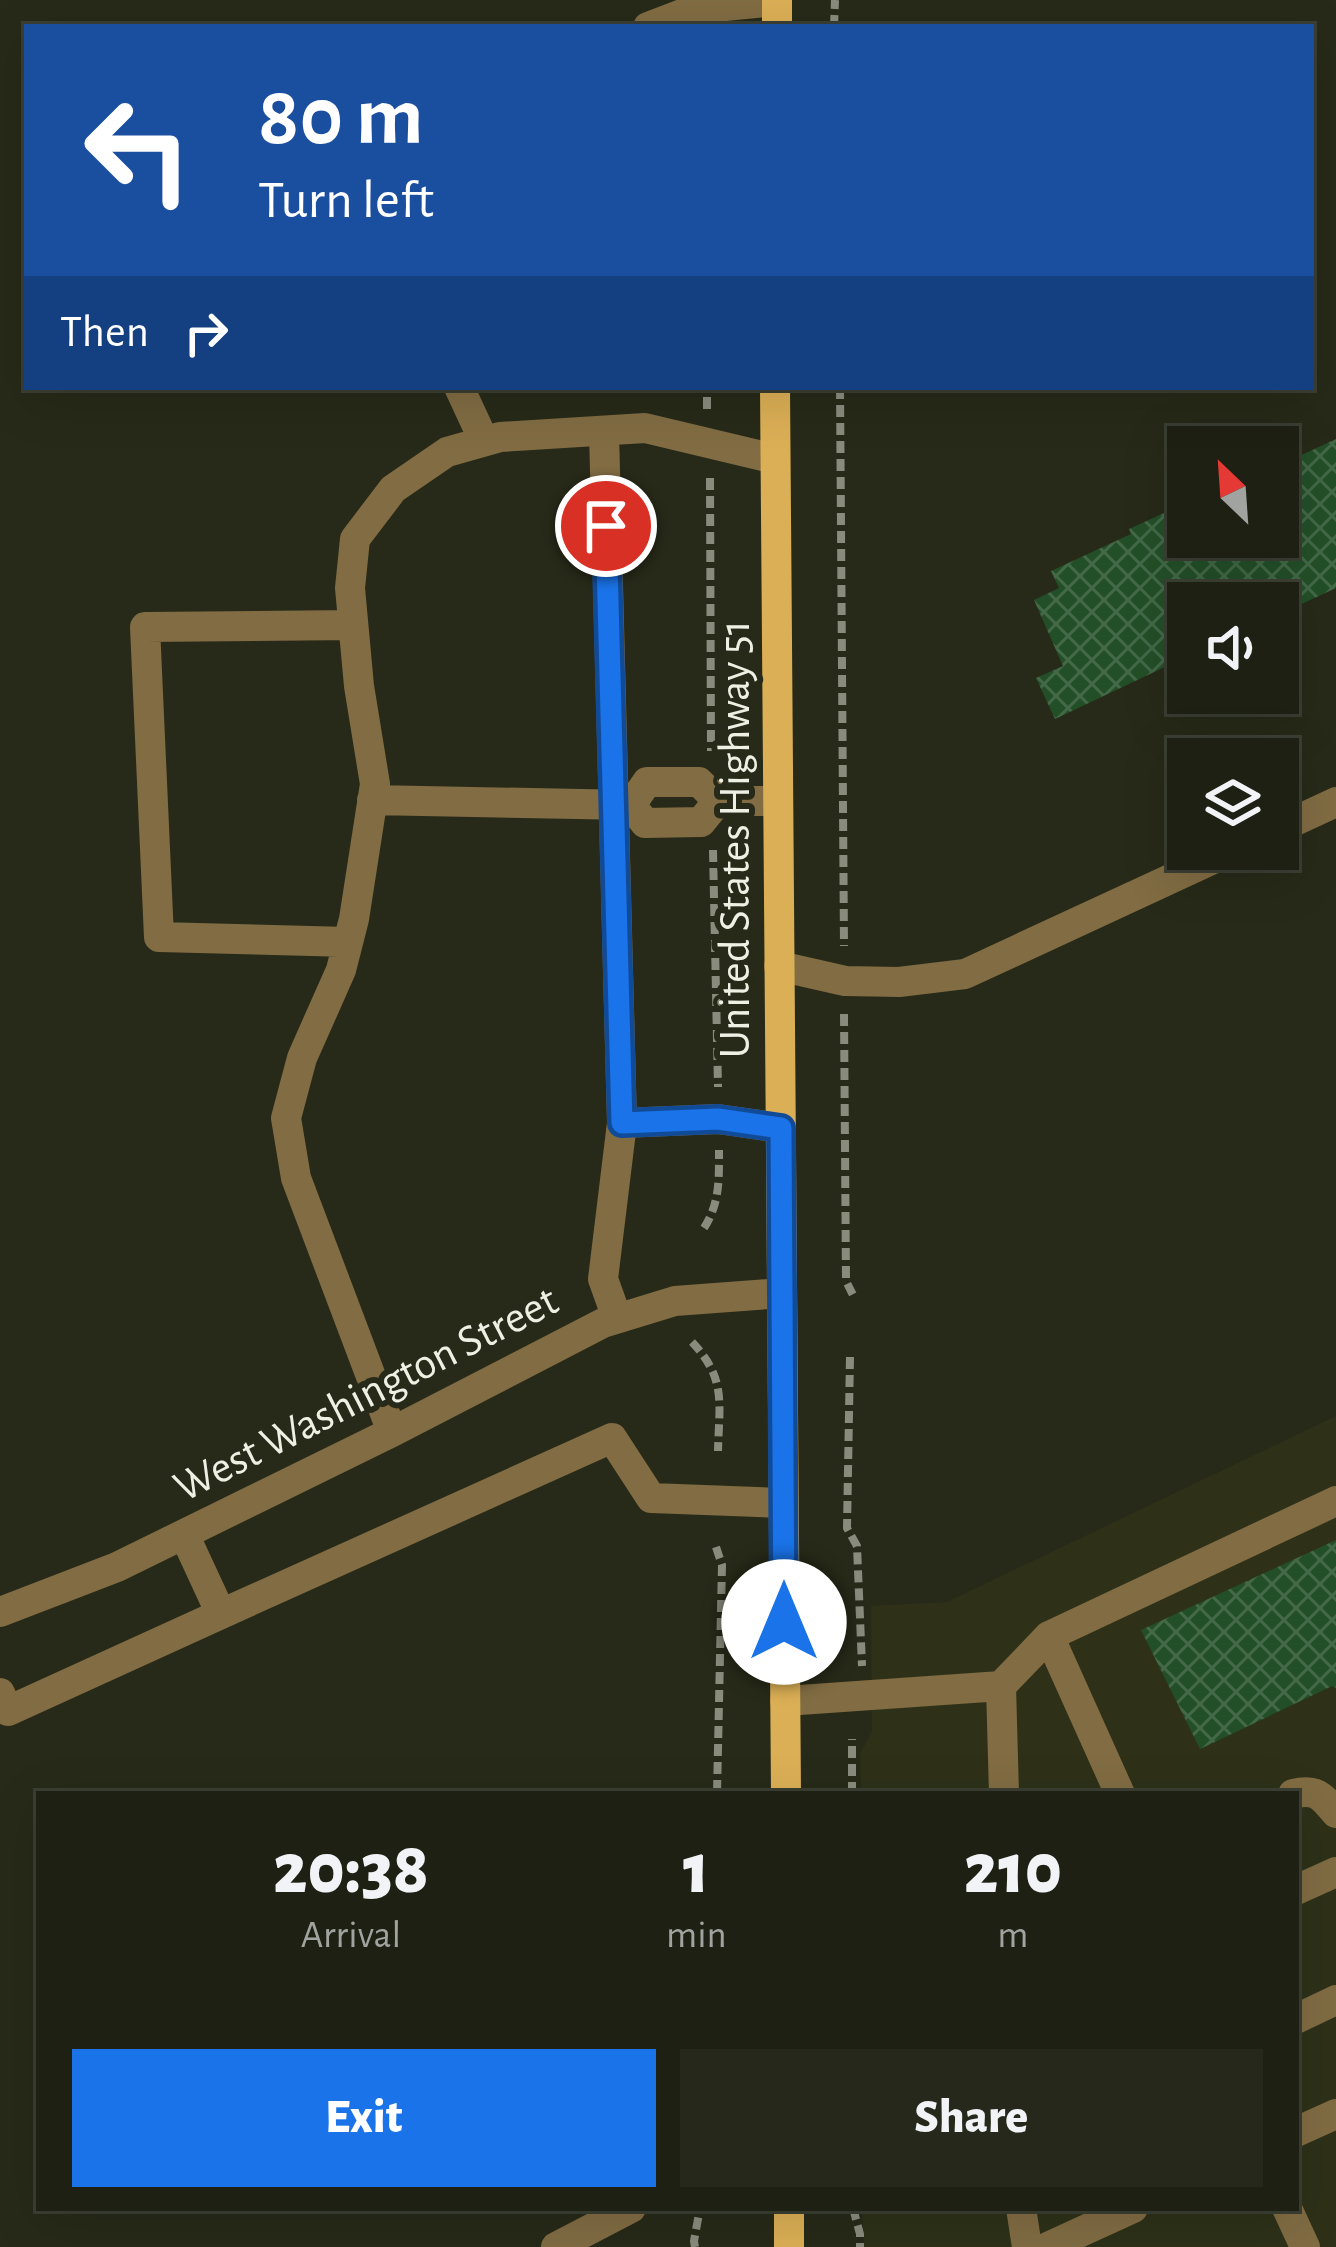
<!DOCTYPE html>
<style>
body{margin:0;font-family:"Alegreya Sans",sans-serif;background:#25281b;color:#f1f3f6;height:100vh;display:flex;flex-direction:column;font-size:45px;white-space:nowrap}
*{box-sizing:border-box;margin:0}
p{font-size:39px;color:#a0a39f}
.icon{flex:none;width:66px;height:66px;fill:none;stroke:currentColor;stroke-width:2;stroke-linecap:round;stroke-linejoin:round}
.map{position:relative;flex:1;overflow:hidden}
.side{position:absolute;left:36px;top:1791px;width:1263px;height:420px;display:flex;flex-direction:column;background:#1d2012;border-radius:0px;box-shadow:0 12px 48px #0002,0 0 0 3px #3b3e32}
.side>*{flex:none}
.banner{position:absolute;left:24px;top:24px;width:1290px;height:366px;border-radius:0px;box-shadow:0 12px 48px #0002,0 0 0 3px #3b3e32;background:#1a4fa0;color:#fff;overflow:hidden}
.needle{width:78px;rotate:335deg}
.fabs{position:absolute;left:1167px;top:426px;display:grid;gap:24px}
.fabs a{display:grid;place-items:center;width:132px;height:132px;border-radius:0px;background:#1d2012;box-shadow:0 12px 48px #0002,0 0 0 3px #3b3e32;font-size:60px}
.pin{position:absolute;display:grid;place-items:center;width:102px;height:102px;color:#fff;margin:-51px;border:6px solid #fff;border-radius:50%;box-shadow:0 3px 12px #0007}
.me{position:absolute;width:132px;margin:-66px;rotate:0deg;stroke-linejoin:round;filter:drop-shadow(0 0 9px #0008)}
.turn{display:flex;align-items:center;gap:42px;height:252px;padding:0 36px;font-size:54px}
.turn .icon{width:156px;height:156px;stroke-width:2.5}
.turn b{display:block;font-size:84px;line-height:102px}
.then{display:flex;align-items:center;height:114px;padding:0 36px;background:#0003;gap:24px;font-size:45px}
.eta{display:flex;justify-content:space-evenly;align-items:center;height:204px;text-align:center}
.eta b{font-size:72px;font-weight:800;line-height:84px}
.primary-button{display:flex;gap:24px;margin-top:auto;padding:24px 36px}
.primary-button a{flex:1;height:138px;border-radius:0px;background:#1a73e8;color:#fff;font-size:48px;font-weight:800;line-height:138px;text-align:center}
.primary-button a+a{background:#25281b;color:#f1f3f6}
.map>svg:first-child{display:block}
.built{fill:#2e3118}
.building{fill:url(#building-cross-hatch)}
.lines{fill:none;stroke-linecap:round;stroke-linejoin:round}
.path{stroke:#898c7d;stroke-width:8;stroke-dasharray:12 6;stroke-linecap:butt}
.minor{stroke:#816c43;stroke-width:30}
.major{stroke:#dbaf55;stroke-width:30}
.route-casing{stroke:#114b97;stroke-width:30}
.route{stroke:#1a73e8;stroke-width:21}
.labels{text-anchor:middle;stroke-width:12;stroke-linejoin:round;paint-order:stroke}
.street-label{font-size:45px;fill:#eef0e4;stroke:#272a18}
</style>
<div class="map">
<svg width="1336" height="2247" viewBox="0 0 1336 2247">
<defs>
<pattern id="building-cross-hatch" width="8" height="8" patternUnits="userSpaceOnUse" patternTransform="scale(3)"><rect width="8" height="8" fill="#234f28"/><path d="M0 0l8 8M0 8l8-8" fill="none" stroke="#436947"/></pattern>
</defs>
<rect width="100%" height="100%" fill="#272a18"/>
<path class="built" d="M1336,1416V2247H864L862,2208H1296V1794H861L860,1754L872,1731L871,1606L947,1602Z"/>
<path class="building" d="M1336,439V588L1291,609L1288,604L1278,608V603H1188V656L1055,719L1036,678L1063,666L1034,600L1059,588L1051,571L1131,534L1129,529L1188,502V537H1278V466Z
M1336,1540V1688L1332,1686L1200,1749L1141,1630Z"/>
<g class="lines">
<path class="path" d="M834,27L835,0
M840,387L844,946
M707,409V387
M710,478L711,751
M713,850L718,1087
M844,1014L846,1281L855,1299
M704,1228C720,1203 719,1179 719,1150
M692,1342C727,1379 719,1404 718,1451
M850,1357L847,1528L857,1546L862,1666
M716,1547L722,1565L717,1794
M852,1794V1739
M853,2208L860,2234V2247
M695,2247L694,2241L700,2208"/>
<path class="minor" d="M648,27L695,9L777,1
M459,387L484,441
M604,432L622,1123L718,1119L780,1128
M372,800L631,805
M718,801L701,822L645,823L631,805L647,782H699L718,801H778
M1278,829L1336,802
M348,942L159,937L145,627L353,625
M779,966L845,981L899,982L965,974L1235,849
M617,1318L603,1279L622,1123
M392,1432L296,1178L286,1118L302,1058L341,970L354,919L375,784L359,686L350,588L355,539L393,489L447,452L500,437L645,428L775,459
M0,1612L117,1567L392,1432L603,1323L675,1301L782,1293
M221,1614L612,1438L651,1498L783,1503
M1049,1636L1120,1794
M1001,1686L1004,1794
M0,1693L8,1711L221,1614L184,1534
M785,1701L1001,1686L1049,1636L1336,1501
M1293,1794C1316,1788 1322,1796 1336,1813
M1296,1890L1336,1872
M1296,2019L1336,2000
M1296,2132L1336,2114
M1021,2208L1027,2247
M1287,2208L1305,2247
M556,2247L631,2208
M1048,2247L1133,2208"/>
<path class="major" d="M777,27V0
M775,387L786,1794
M789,2208V2247"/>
</g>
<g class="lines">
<g class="route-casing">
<path id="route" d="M606,526L622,1123L718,1119L781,1128L784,1622"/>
</g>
<use href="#route" class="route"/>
</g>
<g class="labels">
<g class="street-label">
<text transform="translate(733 839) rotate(-90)" y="16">United States Highway 51</text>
<text transform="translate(365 1392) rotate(-27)" y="16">West Washington Street</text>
</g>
</g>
</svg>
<div class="fabs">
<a><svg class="needle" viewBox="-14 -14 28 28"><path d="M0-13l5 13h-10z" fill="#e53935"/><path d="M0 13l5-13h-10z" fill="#a0a39f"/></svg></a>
<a><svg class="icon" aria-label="sound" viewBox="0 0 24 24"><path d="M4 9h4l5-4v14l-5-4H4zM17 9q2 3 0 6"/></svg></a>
<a><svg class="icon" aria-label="layers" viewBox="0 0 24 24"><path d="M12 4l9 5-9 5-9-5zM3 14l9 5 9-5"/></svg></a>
</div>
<div class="pin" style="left:606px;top:526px;background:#d93025"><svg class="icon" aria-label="arrive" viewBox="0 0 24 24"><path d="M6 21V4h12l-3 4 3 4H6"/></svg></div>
<svg class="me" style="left:784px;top:1622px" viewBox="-20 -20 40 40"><circle r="19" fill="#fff"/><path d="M0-13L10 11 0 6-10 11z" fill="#1a73e8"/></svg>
<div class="banner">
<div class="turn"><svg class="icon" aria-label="left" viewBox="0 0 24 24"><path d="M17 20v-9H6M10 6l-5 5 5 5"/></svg><div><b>80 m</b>Turn left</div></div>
<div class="then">Then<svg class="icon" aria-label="right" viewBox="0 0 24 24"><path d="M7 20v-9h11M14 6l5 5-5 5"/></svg></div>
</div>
<section class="side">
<div class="eta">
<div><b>20:38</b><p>Arrival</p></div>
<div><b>1</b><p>min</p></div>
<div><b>210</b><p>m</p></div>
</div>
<div class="primary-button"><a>Exit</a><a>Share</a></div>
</section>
</div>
